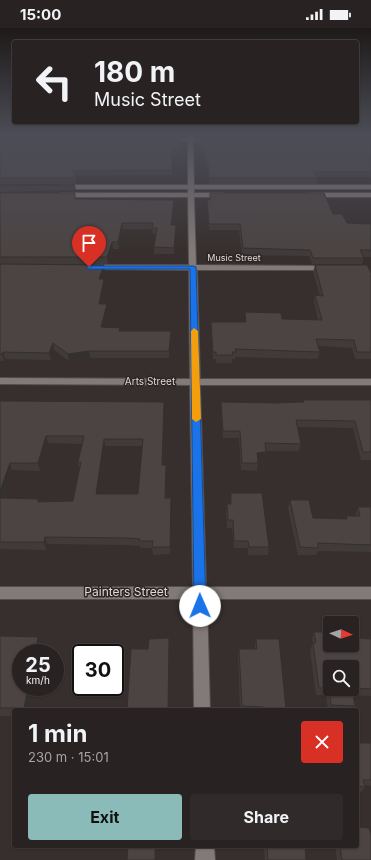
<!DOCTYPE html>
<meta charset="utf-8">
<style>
body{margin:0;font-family:Inter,sans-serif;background:#302b2a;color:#f1f3f6;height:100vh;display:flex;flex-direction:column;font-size:15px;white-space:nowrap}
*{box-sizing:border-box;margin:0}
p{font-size:13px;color:#a5a4a5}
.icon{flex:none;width:22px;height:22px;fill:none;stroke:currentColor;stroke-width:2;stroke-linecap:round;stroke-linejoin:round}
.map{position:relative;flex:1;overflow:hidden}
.details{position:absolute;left:12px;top:680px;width:347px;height:140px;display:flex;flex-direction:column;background:#282322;border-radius:4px;box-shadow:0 1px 3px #0004,0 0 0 1px #444040}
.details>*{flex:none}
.hud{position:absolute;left:12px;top:12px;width:347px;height:84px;border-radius:4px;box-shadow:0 1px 3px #0004,0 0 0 1px #444040;background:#282322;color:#f1f3f6;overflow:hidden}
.needle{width:26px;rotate:94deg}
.tools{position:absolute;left:323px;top:588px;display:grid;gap:8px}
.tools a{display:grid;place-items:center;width:36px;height:36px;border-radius:4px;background:#282322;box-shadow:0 1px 3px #0004,0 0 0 1px #444040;font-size:20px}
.speed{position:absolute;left:12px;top:616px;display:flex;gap:8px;font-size:20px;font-weight:700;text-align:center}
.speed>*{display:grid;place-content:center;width:52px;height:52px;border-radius:50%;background:#282322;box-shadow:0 1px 3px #0004,0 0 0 1px #444040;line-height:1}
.speed small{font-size:10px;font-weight:400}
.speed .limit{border:2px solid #111;border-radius:6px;background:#fff;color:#111}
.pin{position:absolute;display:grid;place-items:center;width:34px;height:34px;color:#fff;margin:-41px -17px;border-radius:50% 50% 50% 0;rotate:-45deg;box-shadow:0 0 4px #0007}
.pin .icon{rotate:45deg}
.me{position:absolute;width:44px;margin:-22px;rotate:359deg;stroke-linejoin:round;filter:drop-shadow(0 0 3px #0008)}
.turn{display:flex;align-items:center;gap:14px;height:84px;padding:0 16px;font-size:18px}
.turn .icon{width:52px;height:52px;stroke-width:2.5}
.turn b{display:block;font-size:28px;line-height:34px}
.round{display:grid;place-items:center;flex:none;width:42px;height:42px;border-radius:4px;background:#302b2a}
.summary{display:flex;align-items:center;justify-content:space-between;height:68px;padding:0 16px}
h1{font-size:24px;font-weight:700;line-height:30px}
.action{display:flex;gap:8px;margin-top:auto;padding:8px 16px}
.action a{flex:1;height:46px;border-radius:4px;background:#8bbbb9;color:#111;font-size:16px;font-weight:700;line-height:46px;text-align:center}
.action a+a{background:#302b2a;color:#f1f3f6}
.status{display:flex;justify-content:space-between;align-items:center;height:28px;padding:0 20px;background:#282322;direction:ltr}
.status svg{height:11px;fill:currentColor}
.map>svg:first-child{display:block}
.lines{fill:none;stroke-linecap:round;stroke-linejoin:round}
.minor-casing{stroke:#534e4d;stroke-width:2}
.minor{fill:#827a79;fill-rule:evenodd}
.wall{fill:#403a3a;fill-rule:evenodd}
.shaded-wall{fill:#34302f}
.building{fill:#4b4443;stroke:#34302f;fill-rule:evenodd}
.route{fill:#1a73e8;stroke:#114b97}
.slow{fill:#f59e0b}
.labels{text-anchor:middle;stroke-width:3;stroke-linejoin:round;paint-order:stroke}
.far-street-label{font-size:9px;fill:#dfdada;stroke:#2c2524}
.street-label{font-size:10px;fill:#dfdada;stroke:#2c2524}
.near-street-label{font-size:12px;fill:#dfdada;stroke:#2c2524}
</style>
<div class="status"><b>15:00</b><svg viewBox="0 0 49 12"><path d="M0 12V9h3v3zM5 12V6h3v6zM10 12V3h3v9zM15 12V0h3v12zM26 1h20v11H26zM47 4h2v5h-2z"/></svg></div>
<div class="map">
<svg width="371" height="832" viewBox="0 0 371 832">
<rect width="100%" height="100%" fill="#362f2e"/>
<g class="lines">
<g class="minor-casing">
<path id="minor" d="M188,107H192L193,111L217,112L193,113L194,157H371V161H194V165H223L226,167L223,169H194L196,237L329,238L333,240L329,242H197L200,351H371V357H200L206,559H371V571H207L210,682H194L193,571H0V559H193L190,357L0,356V350L190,351L189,242L91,241L87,239L91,237H189L188,169H61L58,167L61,165H188V161H62L59,159L62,157H188V113L163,112L188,111Z
M371,165V169H311L308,167L311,165Z
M196,818H214L215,832H195Z"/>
</g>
<use href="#minor" class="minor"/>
</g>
<path class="wall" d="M0,107H180V110H0Z
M202,107H371V110H202Z
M0,110H180V114L179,125H172V147L76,148V156H0Z
M202,110H371V151L370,149H317V156H209L208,139H205V125H202Z
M0,157H75L76,162L0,164Z
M0,165L76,171L174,172L172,197H176V203L174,226H154V219L156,206H153L152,201H123L119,221H113L108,236H0Z
M210,165L333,186L347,195L371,196V229H363L364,230L362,236H312L309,228L242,227L239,202H209L207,177V172H210Z
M0,236L105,243L102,251L105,258L101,276L108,283L103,299L120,303H171V310L169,330H90L69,333L54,322L51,332L5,331L4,333H0Z
M315,237L371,245V331H355L352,320L318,318L320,324L318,331L235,329V331H232V335H216V331H213L211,301V294H245V284L282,291L318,292L314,274L315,267L320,268L313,244Z
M303,372H371V432H361L353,400L297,399L301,416L299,423H266L265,431L258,432V435L257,443L241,442L239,410H223L221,382V374L275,375L303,374Z
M0,373L164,374L163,437H166L167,444L165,470H171L170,526L153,527L152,520H140V518L127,517L47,516L46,522L0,521ZM48,415L82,416L78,434L79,442L73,473H39L3,470L12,442L40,443ZM105,418H143L138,466H98Z
M231,465L269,519L268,527H248V520H234L232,500H227L226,484L227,476H230Z
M290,472L313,490L345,491L346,488H356V486L358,479H371V524L318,523L316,527H298L288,480Z
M314,604L330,617L371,611V668L353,667L355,678L353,682H328L326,667H316L310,622L313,615L312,611Z
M0,608L42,617L40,625H21V659H33L29,682H14V688H0Z
M256,611L286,682H240L238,628L239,621H255V618Z
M357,715H371V758L365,757V759L361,764H357Z
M128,818H164L163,821Z
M264,818H305L306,832H265Z
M335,818H357L371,832H337Z"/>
<path class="shaded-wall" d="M174,172V178L171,203V197Z
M122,195L123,201L119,221L118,214Z
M176,197V203L174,226V220Z
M112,214L113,221L108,236L107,229Z
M104,237L105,243L100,258L99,251Z
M104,251L105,258L100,283L99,276Z
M107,276L108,283L101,306V299Z
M171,303V310L169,330V323Z
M53,315L54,322L51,332L49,325Z
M89,323L90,330L69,333L68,326Z
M3,324L5,331L4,333L2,326Z
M164,374L165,381L162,444V437Z
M46,408L48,415L40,443L38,435Z
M104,411L105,418L97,474L96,466Z
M266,424L265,431L256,432L257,425Z
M10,435L12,442L0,478V463Z
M166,437L167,444L165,477V470Z
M171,470L172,477L170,526V519Z
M45,509L47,516L46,522L44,514Z
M38,609L42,617L40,625H35Z
M169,610V682H168Z
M28,659H33L29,682H25L24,680Z
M155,818L156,821V832H155Z"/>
<path class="building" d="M0,110H180L179,120H172V142L75,143V150H0Z
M202,110H371V144H315L317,150H209L208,134H205V121H202Z
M0,157H75L0,158Z
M0,165H75V171L174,172L171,197H176L174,220L154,219L157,200H152L153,195H122L118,214H112L107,229H0Z
M210,165H324L333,186H342L347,195L371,196V222H360L364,230H313L310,222L243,220L240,196H209L207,172H210Z
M0,236L104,237L99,251H104L99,276H107L101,299L120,300L119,303H171L169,323H89L68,326L53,315L49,325L3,324L2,326H0Z
M315,237H367L371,245V324H357L354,312L316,311L320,324L235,321L236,324H232L233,327H216V324H213L211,294H246L245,284L281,285L282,291L322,292L315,267L323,268Z
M303,372H371V424H363L355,393L296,392L301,416L265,415L266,424L257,425L258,435H242L240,403H223L221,374L275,375L304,374Z
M0,373L164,374L162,437H166L165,470H171L170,519H152L153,513H139L140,511L127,510L45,509L44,514H0V470L38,471V474L73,473L81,434H78L84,408H46L38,435H10L0,463ZM104,411H143L138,466H96Z
M231,465H262L269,519H249L248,513H234L233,492H228L227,476H231Z
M290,472H309L313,490L347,491L346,488H360L358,479H371V517L318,515V520L300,519Z
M314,604H330V617H352V610L371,611V661L352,660V639H330V661H352L355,678L331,677L329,660H319L313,615H316Z
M0,608L38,609L35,625H21V659H28L24,680H0Z
M169,610L168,682H127L131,621H148L149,611Z
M256,611H279L286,682H264V679L242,678L239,621H257Z
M357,715H371V752H363L365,759L357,758Z
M357,799L369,800L371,807V832H342L340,818H357Z
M128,818H155V832H127Z
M267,818H305L306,832H268Z"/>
<linearGradient id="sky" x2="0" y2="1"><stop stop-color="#1e1a19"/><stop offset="0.48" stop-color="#4c4d57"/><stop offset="1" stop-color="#4c4d57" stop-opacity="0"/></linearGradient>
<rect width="371" height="224" fill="url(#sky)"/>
<path class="route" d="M87,238H193L196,239L206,578L204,582L200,584L196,582L194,578L190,241H87Z"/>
<path class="slow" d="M194,300L198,303L201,391L196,394L192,391L191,303Z"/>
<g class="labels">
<g class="far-street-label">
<text x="234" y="233">Music Street</text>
</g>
<g class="street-label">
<text x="150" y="357">Arts Street</text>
</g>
<g class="near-street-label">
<text x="126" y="568">Painters Street</text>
</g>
</g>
</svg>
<div class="tools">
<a><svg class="needle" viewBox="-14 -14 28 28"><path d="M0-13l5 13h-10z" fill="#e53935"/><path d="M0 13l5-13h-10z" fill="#a5a4a5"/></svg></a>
<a><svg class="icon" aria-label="search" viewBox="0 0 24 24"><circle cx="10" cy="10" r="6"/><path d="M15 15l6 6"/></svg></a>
</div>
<div class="speed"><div>25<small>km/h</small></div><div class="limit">30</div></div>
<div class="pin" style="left:89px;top:239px;background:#d93025"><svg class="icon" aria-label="arrive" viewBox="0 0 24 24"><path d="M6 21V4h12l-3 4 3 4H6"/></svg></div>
<svg class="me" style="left:200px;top:578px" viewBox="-20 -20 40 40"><circle r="19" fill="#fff"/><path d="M0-13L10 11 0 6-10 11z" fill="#1a73e8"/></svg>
<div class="hud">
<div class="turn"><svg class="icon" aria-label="left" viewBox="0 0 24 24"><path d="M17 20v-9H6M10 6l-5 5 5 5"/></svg><div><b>180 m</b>Music Street</div></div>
</div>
<section class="details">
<div class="summary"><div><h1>1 min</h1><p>230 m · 15:01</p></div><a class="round" style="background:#d93025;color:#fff"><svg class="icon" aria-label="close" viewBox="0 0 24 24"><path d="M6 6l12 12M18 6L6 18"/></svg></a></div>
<div class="action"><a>Exit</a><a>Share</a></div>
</section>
</div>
